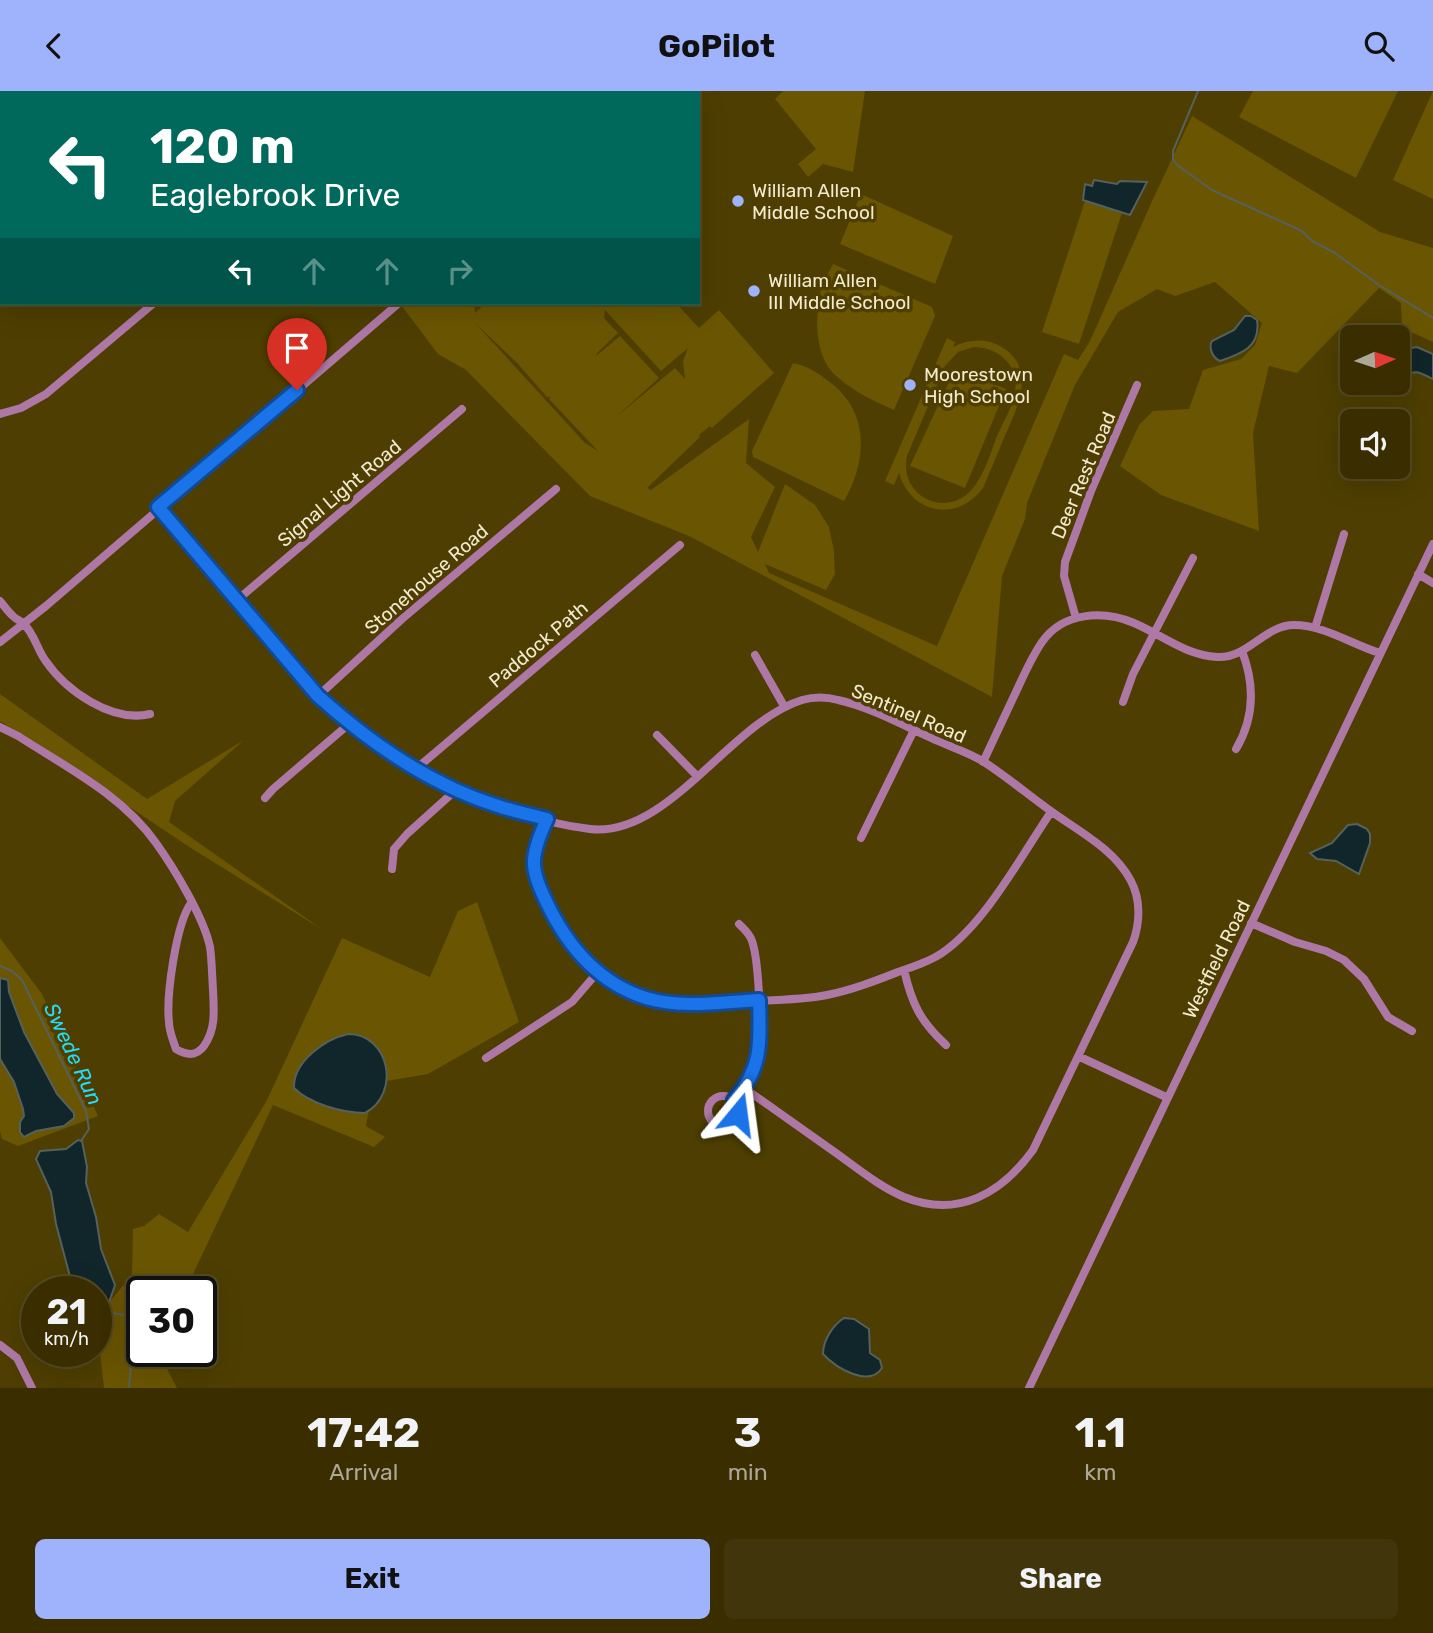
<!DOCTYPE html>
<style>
body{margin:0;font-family:Rubik,sans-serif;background:#41360b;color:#f1f3f6;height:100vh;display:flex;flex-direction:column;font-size:26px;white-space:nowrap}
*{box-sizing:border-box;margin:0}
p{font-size:23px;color:#aba899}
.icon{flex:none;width:38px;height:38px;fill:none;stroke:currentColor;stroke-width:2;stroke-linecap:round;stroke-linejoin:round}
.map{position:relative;height:1297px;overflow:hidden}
.panel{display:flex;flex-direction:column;background:#3a2e01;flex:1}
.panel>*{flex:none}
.guide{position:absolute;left:0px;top:0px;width:700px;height:214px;box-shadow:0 7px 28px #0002,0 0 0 2px #544a23;background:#00695c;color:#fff;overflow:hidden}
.needle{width:46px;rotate:87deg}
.fabs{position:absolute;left:1340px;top:234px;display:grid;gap:14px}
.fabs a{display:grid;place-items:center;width:70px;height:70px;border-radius:10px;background:#3a2e01;box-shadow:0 7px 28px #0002,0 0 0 2px #544a23;font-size:35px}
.speed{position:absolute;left:21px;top:1185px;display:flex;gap:14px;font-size:35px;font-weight:700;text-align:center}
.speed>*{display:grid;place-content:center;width:91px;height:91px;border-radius:50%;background:#3a2e01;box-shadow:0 7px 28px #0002,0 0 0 2px #544a23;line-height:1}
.speed small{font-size:18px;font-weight:400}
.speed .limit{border:4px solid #111;border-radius:10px;background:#fff;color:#111}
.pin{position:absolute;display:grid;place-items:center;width:60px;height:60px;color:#fff;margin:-72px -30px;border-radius:50% 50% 50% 0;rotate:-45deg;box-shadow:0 0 7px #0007}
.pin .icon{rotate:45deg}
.me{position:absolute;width:77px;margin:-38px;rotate:16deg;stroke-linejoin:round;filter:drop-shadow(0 0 5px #0008)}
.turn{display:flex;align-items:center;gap:24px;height:147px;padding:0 35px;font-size:32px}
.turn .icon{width:91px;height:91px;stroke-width:2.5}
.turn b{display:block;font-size:49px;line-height:60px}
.lanes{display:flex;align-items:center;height:66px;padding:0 35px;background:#0003;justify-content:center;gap:35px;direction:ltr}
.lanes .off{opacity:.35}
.eta{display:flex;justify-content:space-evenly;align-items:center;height:119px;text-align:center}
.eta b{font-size:42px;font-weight:700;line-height:49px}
.action{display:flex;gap:14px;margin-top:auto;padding:14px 35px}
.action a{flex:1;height:80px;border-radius:10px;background:#9fb3fd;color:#111;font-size:28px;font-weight:700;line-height:80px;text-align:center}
.action a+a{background:#41360b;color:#f1f3f6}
header{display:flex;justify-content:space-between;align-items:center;height:91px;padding:0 35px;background:#9fb3fd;color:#111;font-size:32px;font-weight:700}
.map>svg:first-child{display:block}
.green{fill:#6a5502;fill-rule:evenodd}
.water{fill:#11262a;stroke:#55615c;stroke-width:2}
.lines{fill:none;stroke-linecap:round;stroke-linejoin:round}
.stream{stroke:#55615c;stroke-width:2}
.minor{stroke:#ae78a6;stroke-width:8}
.route-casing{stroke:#114b97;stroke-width:18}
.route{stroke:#1a73e8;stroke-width:12}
.poi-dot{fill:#9fb3fd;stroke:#4e3e01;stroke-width:2.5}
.labels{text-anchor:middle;stroke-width:7;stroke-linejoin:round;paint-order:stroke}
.poi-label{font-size:19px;fill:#f3eacf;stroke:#4e3e01;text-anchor:start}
.street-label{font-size:19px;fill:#f3eacf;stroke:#4e3e01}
.water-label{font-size:21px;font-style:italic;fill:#25dbf8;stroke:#4e3e01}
</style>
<header><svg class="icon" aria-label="back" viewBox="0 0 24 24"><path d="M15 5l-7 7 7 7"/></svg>GoPilot<svg class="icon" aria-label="search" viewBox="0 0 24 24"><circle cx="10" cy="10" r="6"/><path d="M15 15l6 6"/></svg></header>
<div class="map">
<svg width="1433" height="1297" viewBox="0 0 1433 1297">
<rect width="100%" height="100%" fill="#4e3e01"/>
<path class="green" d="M0,0H211L2,2L0,186Z
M783,0H865L853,81L823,73L808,86L798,73L816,58L775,8Z
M1253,0H1398L1356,87L1239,26Z
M1433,0V108L1393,89Z
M1192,25L1380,141L1433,157V251L1402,237L1401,212L1379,197L1297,282L1269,275L1253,342L1259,440L1161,404L1120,375L1139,334L1153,320L1189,318L1203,279L1241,268L1255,254L1262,232L1215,191L1175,205L1157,198L1118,221L1075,294L1027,412L1025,428L1002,485L992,606L691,446L590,405L466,279L438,263L401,214L477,212L474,215L475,222L486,212H676L699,237L719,219L774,282L712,337L710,335L699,344L700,346L647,397L651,399L749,328L746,372L775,396L751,446L758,461L785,393L815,414L829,436L834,460L835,483L826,499L765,473L769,482L937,555L1064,263L1078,269L1090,250L1153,108ZM605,219L661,280L688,257L683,270L685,288L675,277L616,326L659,287L620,245L596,265L598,261L618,242L604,227ZM476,233L517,272L547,306H551L549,308L598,360L585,352Z
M861,103L953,145L935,193L840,153Z
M1085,110L1122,122L1079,253L1042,241Z
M833,173L932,216L935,225L894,319C872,309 850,299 833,282C814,262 815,223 821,198C824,189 829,181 833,173Z
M947,247L955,251L953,256C968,248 985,247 1000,255C1039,277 1017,317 1004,347C997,364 990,381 983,397C957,432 911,423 899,382L894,394L885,390ZM974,256C998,256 1020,275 1015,300C1013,316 1003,331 997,345C987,370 978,411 944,412C935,412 927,409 920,404C908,394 904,380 907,365L945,275L958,261Z
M793,272C808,275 818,282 831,292C870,322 867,371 844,410L753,366L752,360Z
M955,278L1006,298L965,397L910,375Z
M0,603L147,708L244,649L175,710L169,731L323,839L194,759L0,630Z
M477,811L519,931L428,983L381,991L370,1013L366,1035L385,1046L374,1056L273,1014L185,1200H142V1260H158L177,1297H104L96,1227L132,1184L133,1138L144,1135L159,1123L188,1141L267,1009L342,847L430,886L458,820Z
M0,847L42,903L98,1025L18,1055L2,1048L0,1040Z"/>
<path class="water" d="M1094,89L1117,93L1120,90L1147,91L1130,124L1083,109L1085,93L1092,95Z
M1245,225H1251L1257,229C1261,256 1241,263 1220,270C1213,267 1208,257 1212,250L1234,239Z
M1417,256L1433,263V288C1414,279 1420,281 1402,283L1398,280V264L1405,258Z
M1357,733L1367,738L1370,743V752L1359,783L1336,770L1317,768L1310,762L1332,752L1348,734Z
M0,887L8,889L9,901L24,941L57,1003L74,1022V1027L64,1035L36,1040L24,1046L20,1041V1031L24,1025L23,1018L14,991L0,968Z
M348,943C390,943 401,1003 365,1022C343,1022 310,1013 294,997C293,971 325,948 348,943Z
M78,1049L82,1050L87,1076L86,1092L96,1126L101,1158L115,1194L106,1220L96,1228V1200H75L72,1193L56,1133L51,1101L36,1068L40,1060L66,1058Z
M844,1227L854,1228L869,1238L870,1262L880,1269L882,1277C869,1297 836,1277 823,1263C823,1249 833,1234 844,1227Z"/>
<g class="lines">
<path class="stream" d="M1198,0L1173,60V68L1177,74L1212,99L1302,140L1312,150L1335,162L1379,194L1433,227
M0,875L12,880L22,889L86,1020L89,1038L81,1050
M107,1221L124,1224L133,1246L129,1297"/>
<path class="minor" d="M437,0L439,2
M379,2V0
M647,2L649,0
M0,323L21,317L46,303L154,212
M158,416L318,605C337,622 355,639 375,653C432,692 521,730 590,738C668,747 729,632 802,609C813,606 827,606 838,609C870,616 901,633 931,647C948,655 968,661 984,671C1006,685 1027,703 1048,718C1076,739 1114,757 1131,790C1141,809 1140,832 1133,851L1033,1059C1002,1102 958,1128 904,1106C880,1096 857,1077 836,1062C806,1041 775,1019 744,997
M1418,483L1433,492
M0,510C4,515 9,522 14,526C17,529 21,530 23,532C34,542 37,558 45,569C66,600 112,632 150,623
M236,510L462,318
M1076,527L1064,485L1065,471L1091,400L1137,294
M1315,537L1344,443
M0,551L46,515L399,212
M755,564L784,615
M318,605L402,528L556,398
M1123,611L1133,583L1193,467
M0,636L18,645C66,676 122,704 156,752C174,777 204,827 210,856C212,870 212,885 213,899C214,920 216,938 204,955C196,966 186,964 176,958C173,949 169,940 169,931C166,905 176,833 191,812
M657,644L697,685
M1236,658C1255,626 1255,594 1242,560
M983,671C994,648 1004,626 1015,603C1023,586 1031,567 1042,551C1063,521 1103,519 1134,532C1162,544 1185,564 1217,566C1247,568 1265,534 1294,534C1324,534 1353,554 1380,562
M417,677L680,454
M265,707L273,698L349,633
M547,728C528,767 534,792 554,828C571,857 593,884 623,899C658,916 695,912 733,911C764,909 797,910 827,904C852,899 875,890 898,881C912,876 929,871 942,862C985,833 1021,765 1051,721
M861,747L914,639
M392,778L394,758L407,743L457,698
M1251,832L1295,851L1326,860L1344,869L1364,888L1388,926L1412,940
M904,879C912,913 920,930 946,954
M1080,966L1166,1006
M486,967L572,911L597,882
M708 1020a15 15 0 1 1 30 0a15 15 0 1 1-30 0Z
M734,1009C743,998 752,986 757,972C763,953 759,870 752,850C750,843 744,838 739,833
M0,1254L17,1267L32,1297
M1029,1297L1433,453"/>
</g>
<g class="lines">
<g class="route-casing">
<path id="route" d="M297,299L158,416L318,605C369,651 429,693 495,714C512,720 530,724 547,728C541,741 535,755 534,769C533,782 540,798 546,810C567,855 598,892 646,907C682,918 722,911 759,909C760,950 763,977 734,1009L738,1023"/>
</g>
<use href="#route" class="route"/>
</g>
<g class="poi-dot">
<circle cx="738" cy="110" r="7"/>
<circle cx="754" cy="200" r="7"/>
<circle cx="910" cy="294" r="7"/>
</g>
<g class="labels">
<g class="poi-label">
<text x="752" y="106">William Allen<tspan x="752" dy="22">Middle School</tspan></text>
<text x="768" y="196">William Allen<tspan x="768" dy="22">III Middle School</tspan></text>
<text x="924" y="290">Moorestown<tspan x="924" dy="22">High School</tspan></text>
</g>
<g class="street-label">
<text transform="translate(1083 384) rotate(-67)" y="7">Deer Rest Road</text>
<text transform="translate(339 402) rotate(-40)" y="7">Signal Light Road</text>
<text transform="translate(426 488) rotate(-41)" y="7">Stonehouse Road</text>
<text transform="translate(538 553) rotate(-40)" y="7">Paddock Path</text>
<text transform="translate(909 622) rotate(23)" y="7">Sentinel Road</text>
<text transform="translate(1216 868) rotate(-64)" y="7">Westfield Road</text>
</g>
<g class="water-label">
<text transform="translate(73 963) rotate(65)" y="7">Swede Run</text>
</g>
</g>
</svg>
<div class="fabs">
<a><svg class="needle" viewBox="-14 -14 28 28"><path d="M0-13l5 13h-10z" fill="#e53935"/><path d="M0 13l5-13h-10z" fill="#aba899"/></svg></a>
<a><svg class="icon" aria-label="sound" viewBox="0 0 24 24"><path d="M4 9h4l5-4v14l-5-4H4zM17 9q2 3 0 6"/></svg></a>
</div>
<div class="speed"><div>21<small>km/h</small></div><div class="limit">30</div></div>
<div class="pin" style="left:297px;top:299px;background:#d93025"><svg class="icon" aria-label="arrive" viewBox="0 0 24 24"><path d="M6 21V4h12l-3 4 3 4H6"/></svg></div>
<svg class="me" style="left:738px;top:1023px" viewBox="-20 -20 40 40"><path d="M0-17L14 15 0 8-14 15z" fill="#1a73e8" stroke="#fff" stroke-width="4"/></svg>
<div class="guide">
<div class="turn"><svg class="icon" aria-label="left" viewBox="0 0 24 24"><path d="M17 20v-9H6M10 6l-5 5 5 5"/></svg><div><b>120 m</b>Eaglebrook Drive</div></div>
<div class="lanes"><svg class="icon" aria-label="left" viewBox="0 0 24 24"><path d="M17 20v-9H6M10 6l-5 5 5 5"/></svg><svg class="icon off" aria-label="ahead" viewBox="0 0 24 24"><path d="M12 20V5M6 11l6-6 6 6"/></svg><svg class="icon off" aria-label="ahead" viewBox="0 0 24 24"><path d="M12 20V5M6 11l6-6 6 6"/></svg><svg class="icon off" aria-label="right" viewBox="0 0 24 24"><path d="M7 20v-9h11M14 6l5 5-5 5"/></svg></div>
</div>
</div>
<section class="panel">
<div class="eta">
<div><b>17:42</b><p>Arrival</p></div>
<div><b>3</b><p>min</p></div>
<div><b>1.1</b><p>km</p></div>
</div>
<div class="action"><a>Exit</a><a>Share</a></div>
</section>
